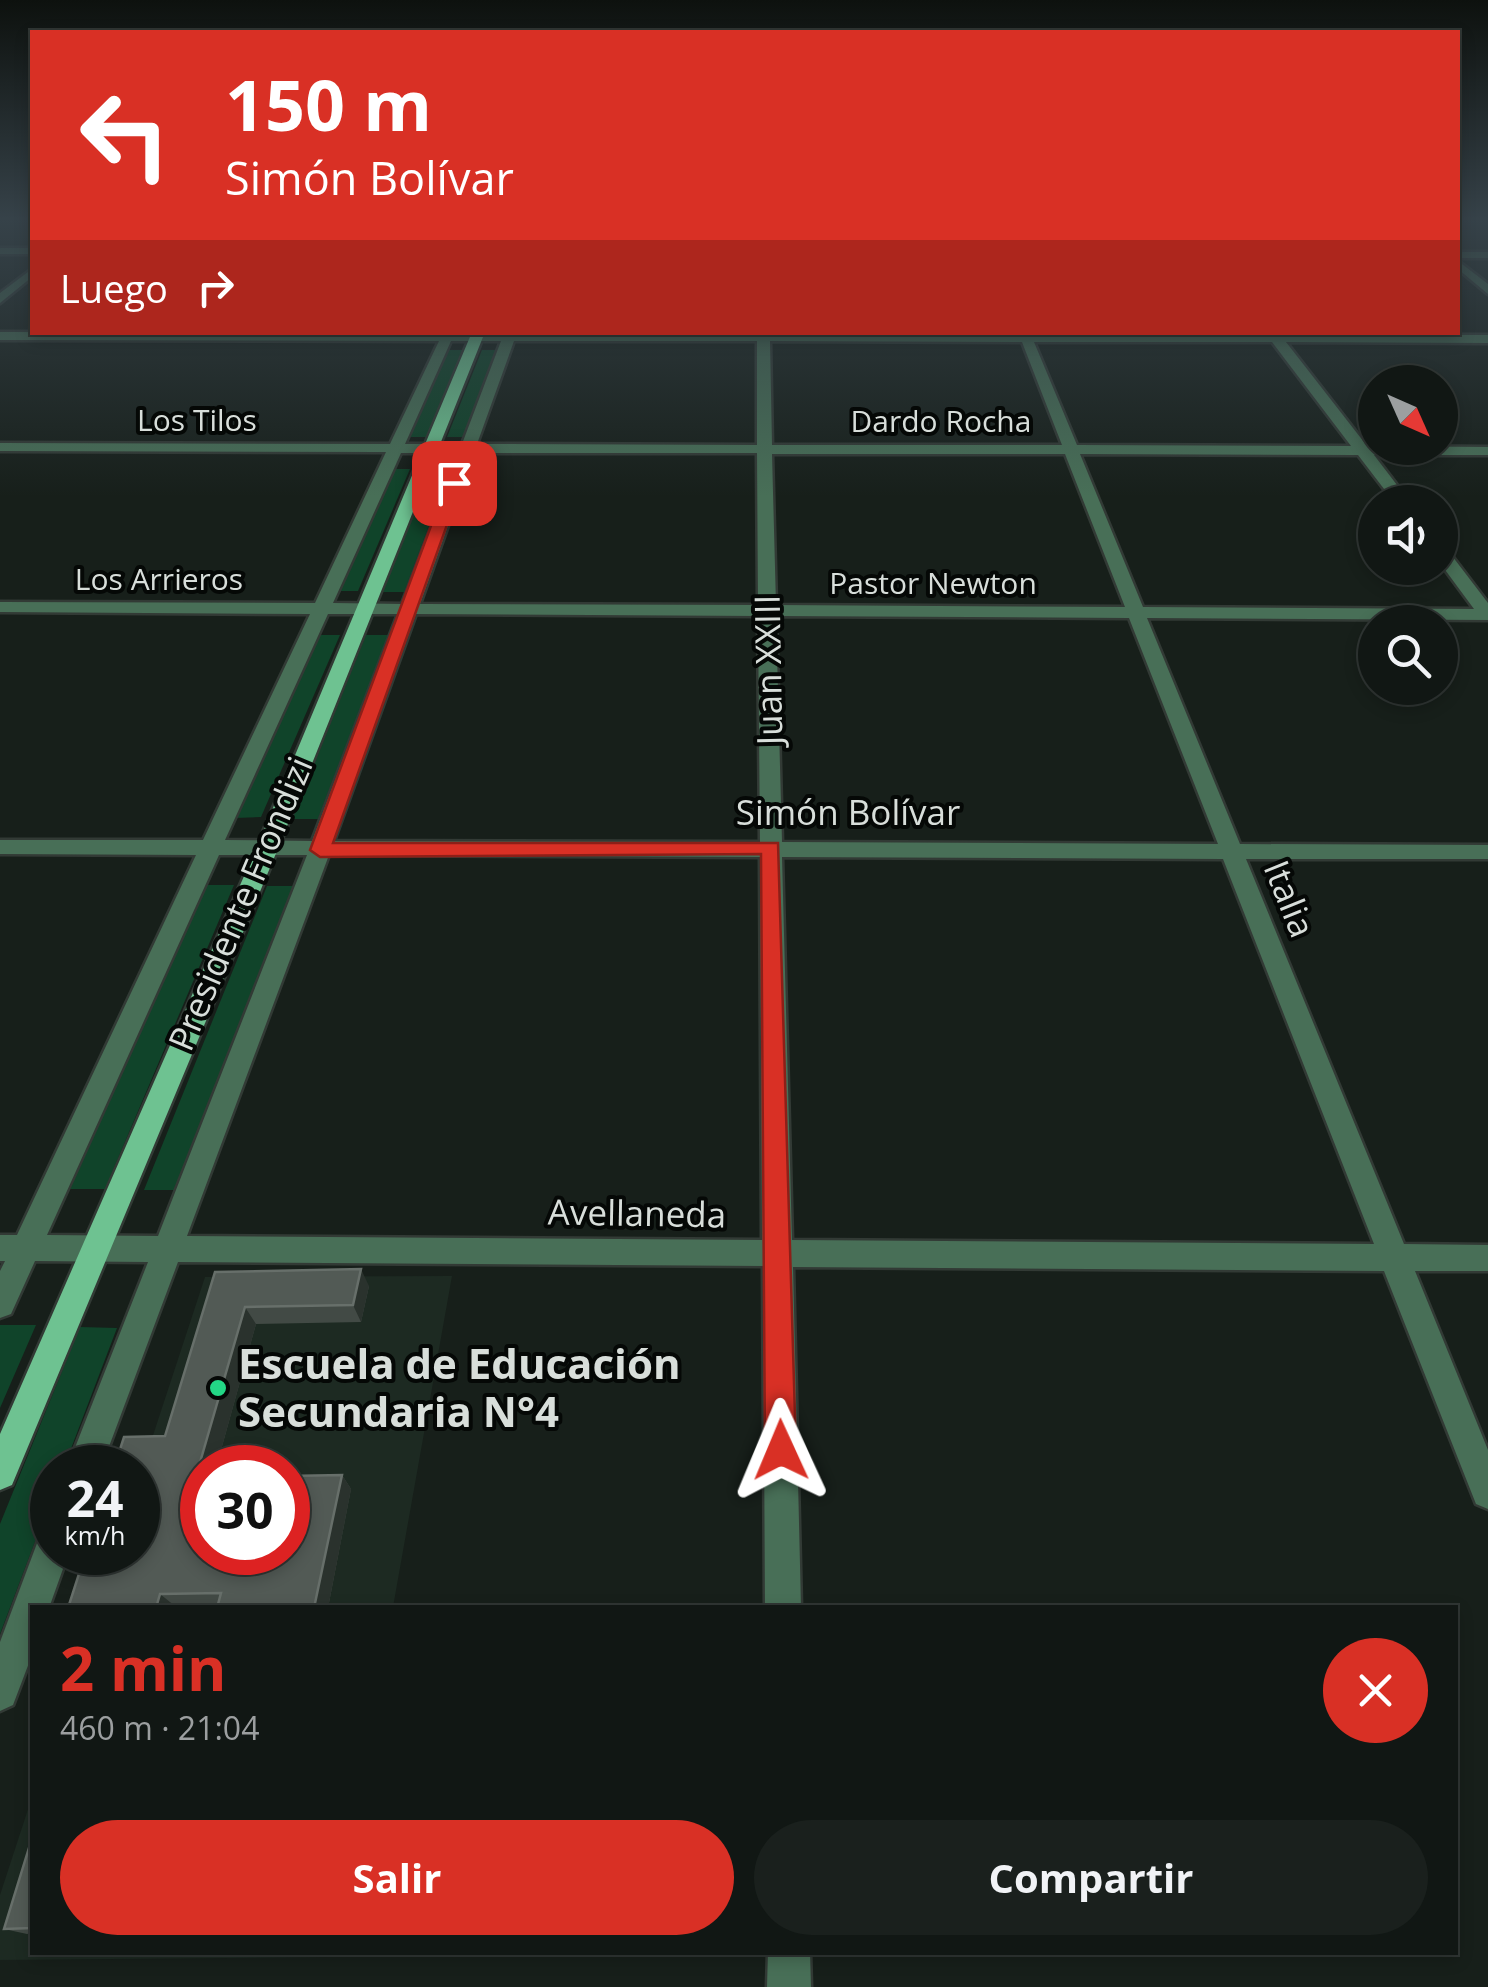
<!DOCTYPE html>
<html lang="es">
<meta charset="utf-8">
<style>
body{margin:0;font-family:"Open Sans",sans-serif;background:#1a201d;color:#f1f3f6;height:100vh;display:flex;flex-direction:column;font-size:38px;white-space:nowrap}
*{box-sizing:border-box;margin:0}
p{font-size:32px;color:#9c9fa0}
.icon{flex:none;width:55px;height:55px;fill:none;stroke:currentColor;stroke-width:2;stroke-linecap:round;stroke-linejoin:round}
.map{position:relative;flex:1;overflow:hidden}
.details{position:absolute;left:30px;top:1605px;width:1428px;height:350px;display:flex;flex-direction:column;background:#111714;border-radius:0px;box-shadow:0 5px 15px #0003,0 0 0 2px #303634}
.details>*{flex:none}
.guide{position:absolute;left:30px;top:30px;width:1430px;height:305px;border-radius:0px;box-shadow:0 5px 15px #0003,0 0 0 2px #303634;background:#d93025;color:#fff;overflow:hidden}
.needle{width:65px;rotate:135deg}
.tools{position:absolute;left:1358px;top:365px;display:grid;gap:20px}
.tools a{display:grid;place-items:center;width:100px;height:100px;border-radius:50%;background:#111714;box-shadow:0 5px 15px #0003,0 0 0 2px #303634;font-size:50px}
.speed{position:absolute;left:30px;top:1445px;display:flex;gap:20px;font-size:50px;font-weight:700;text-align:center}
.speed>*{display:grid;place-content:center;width:130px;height:130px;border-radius:50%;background:#111714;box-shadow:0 5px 15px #0003,0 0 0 2px #303634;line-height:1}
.speed small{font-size:25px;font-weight:400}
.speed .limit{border:15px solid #d22;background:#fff;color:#111}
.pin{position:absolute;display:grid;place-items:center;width:85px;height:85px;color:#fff;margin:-42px;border-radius:20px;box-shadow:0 5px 15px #0006}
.me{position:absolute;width:110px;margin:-55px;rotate:359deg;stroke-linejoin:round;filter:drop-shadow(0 0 8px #0008)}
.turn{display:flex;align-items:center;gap:35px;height:210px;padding:0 30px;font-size:45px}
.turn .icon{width:130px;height:130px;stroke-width:2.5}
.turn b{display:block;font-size:70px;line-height:85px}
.then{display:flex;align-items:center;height:95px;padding:0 30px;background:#0003;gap:20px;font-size:38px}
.round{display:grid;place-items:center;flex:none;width:105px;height:105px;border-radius:52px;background:#1a201d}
.overview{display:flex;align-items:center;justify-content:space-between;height:170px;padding:0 30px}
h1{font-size:60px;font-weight:700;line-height:75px;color:#d93025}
.action{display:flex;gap:20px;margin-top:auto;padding:20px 30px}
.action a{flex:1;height:115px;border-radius:60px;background:#d93025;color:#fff;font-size:40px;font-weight:700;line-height:115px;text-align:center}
.action a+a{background:#1a201d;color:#f1f3f6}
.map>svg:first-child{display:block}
.built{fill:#1d2a22;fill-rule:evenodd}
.green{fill:#10442a}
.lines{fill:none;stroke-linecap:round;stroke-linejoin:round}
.minor-casing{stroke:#323a35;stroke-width:5}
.major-casing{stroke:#323a35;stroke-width:5}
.minor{fill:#486f57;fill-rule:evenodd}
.major{fill:#6ec291;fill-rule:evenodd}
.wall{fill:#424a45}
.shaded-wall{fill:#2a322d}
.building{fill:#525a55;stroke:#676f6a;stroke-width:2.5}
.route{fill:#d93025;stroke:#8d1f18;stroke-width:2.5}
.poi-dot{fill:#23d886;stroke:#050806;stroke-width:4}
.labels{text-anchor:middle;stroke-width:8;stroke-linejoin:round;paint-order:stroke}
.far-street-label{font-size:30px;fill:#d8deda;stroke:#050806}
.street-label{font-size:35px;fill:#d8deda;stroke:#050806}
.near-poi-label{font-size:42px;font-weight:bold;fill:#d8deda;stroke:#050806;text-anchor:start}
</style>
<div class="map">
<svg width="1488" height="1987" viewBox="0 0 1488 1987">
<rect width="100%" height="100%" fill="#171f1a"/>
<path class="built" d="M452,1276L393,1607L95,1608L138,1552V1481L205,1277ZM202,1468H288V1552H202Z
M32,1797V1952L331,1953L330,1957L0,1960V1895Z"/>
<path class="green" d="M448,350H464L427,437H409Z
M482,350H497L465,437H447Z
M392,469H410L358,591H337Z
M432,469H450L404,592H383Z
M317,635H340L261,817L235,818Z
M366,635H388L318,819H292Z
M206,885H234L105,1189H70Z
M267,886H294L180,1190H144Z
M0,1325H36L0,1408Z
M80,1327L117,1328L64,1467L52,1468V1497L0,1634V1524Z"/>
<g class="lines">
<g class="minor-casing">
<path id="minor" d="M0,248H32V254H0Z
M1458,252H1488V258H1458Z
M1458,261L1488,284V294L1458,269Z
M32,269V277L0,303V293Z
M0,332L1488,335V343L1286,342L1367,446L1488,447V455H1374L1410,502H1394L1358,455L1080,454L1143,607L1474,609L1440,563V547L1446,548L1488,603V620L1147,618L1240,844L1488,845V859H1246L1404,1244L1488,1245V1271H1415L1488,1450V1509L1476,1504L1384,1271L793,1267L801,1608H765L763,1266L178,1262L101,1468H67L148,1262L35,1261L11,1314L0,1318V1271L5,1261H0V1235H17L196,855L0,854V840H203L310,614L0,612V602L315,603L386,452L0,451V443L390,444L439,341L0,340ZM451,341H501L462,444H405ZM514,341H757V445L477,444ZM770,341L1022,342L1062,445H772ZM1034,342H1272L1351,446L1077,445ZM401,453H459L402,604L333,603ZM474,453H757L758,605L420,604ZM772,454H1065L1125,607L776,605ZM328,614H398L312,841L225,840ZM416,614L758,616L760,842L334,841ZM776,616L1129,618L1218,844L782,842ZM219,855H307L158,1236L47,1235ZM329,855L760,857L762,1240L187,1236ZM782,857L1223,859L1374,1244L792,1240Z
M52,1533V1552H69L49,1608H32V1655L13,1705L0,1711V1642L39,1538Z
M768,1952H810L811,1987H767Z"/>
</g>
<g class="major-casing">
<path id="major" d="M472,332H485L277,851L12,1485L0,1490V1434L255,851Z"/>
</g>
<use href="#minor" class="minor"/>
<use href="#major" class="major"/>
</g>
<path class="wall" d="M215,1272L369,1286L361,1322L256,1324L216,1468H202V1552L342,1475L351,1489L328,1608H217V1605L68,1608L165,1436Z
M32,1839V1933L27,1934L4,1929Z"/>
<path class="shaded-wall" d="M361,1269L369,1286L361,1322L353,1305Z
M245,1307L256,1324L216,1468H202V1518L188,1504Z
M342,1475L351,1489L328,1608H314Z
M160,1594L175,1606V1608H156Z"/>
<path class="building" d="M361,1269L353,1305L245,1307L188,1504H202V1552H288V1476L342,1475L314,1608H217L221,1593L160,1594L156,1608H68L86,1552H138V1468H114L124,1437L165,1436L215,1272Z
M32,1838V1928L4,1929Z"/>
<linearGradient id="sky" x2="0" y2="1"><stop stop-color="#0d110e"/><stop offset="0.44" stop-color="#364249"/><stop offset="1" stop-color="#364249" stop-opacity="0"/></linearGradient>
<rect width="1488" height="497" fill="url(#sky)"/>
<path class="route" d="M454,479L462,483L333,843H778L796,1450L792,1461L781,1465L770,1461L765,1450L761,854L320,857L310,850L447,483Z"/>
<circle class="poi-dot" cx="218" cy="1388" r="10"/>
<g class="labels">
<g class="far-street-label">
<text x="197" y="431">Los Tilos</text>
<text x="941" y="432">Dardo Rocha</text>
<text x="159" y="590">Los Arrieros</text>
<text x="933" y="594">Pastor Newton</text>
</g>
<g class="street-label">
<text transform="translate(769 670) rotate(-91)" y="12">Juan XXIII</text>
<text x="848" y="825">Simón Bolívar</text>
<text transform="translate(1289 899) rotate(68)" y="12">Italia</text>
<text transform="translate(241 904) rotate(-67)" y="12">Presidente Frondizi</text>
<text transform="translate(637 1214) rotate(1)" y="12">Avellaneda</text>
</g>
<g class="near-poi-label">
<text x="238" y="1379">Escuela de Educación<tspan x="238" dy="48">Secundaria N°4</tspan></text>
</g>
</g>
</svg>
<div class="tools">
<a><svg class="needle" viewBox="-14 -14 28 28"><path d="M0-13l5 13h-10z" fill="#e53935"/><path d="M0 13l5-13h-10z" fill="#9c9fa0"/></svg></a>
<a><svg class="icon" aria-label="sound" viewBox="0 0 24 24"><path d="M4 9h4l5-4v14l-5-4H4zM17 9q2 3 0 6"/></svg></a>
<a><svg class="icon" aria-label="search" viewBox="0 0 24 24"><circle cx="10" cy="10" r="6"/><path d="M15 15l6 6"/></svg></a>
</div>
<div class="speed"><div>24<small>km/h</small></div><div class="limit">30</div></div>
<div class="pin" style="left:454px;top:483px;background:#d93025"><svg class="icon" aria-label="arrive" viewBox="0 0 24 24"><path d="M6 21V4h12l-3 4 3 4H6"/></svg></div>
<svg class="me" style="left:781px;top:1450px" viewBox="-20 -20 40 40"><path d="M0-17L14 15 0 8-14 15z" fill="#d93025" stroke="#fff" stroke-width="4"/></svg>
<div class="guide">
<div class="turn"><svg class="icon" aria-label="left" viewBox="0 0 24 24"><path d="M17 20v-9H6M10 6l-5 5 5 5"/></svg><div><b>150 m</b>Simón Bolívar</div></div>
<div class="then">Luego<svg class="icon" aria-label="right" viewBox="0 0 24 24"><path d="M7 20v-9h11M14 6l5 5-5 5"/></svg></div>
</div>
<section class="details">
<div class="overview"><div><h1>2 min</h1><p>460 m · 21:04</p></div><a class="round" style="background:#d93025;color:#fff"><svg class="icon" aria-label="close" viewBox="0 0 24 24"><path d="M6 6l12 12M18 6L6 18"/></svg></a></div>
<div class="action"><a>Salir</a><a>Compartir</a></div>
</section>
</div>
